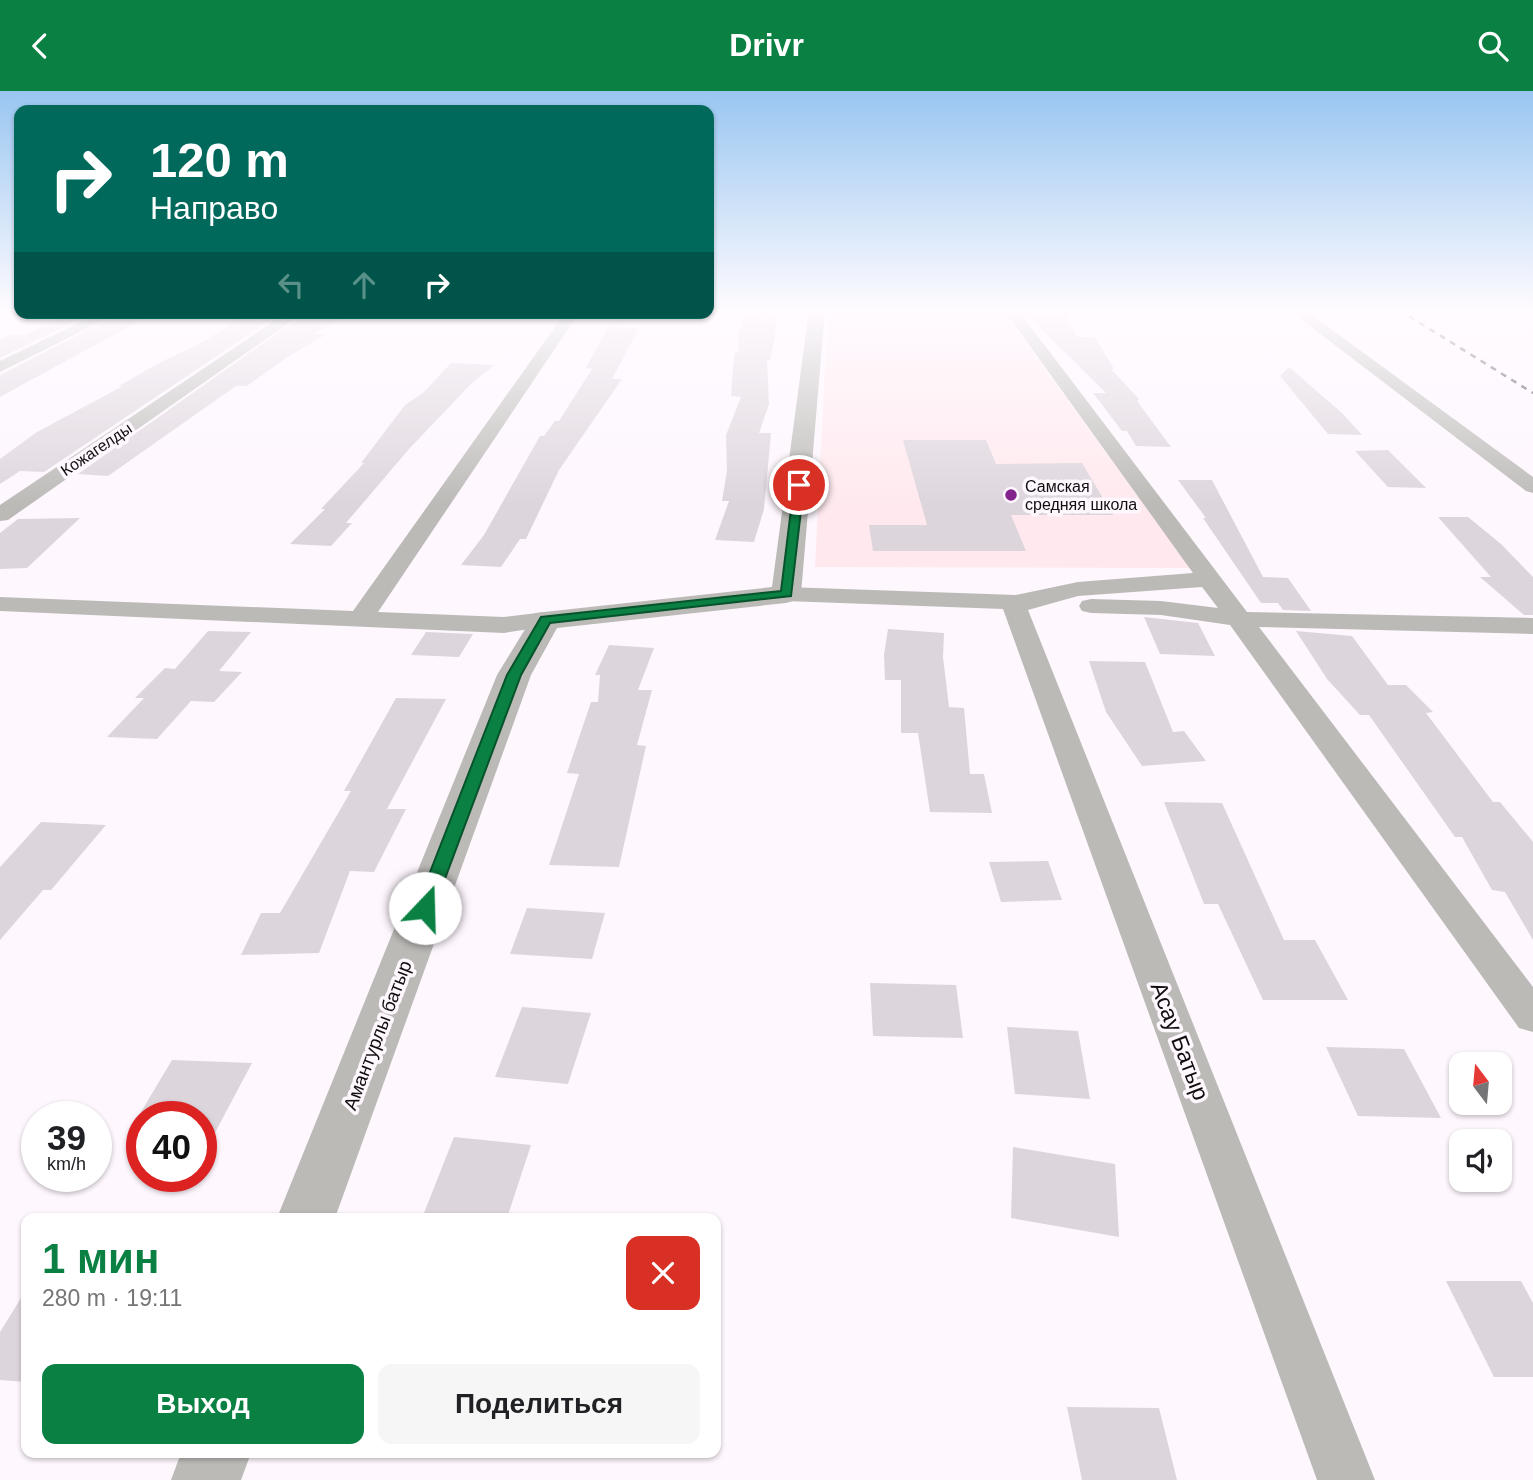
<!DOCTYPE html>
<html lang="ru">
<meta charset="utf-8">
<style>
body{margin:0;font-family:Helvetica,sans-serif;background:#f6f6f6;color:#202124;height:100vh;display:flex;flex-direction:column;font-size:26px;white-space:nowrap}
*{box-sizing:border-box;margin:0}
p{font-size:23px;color:#757577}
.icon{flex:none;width:38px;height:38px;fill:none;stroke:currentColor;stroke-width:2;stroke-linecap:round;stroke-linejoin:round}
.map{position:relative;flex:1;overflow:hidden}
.details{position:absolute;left:21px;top:1122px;width:700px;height:245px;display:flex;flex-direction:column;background:#fff;border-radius:14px;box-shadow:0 2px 5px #0004}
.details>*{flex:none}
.hud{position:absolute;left:14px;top:14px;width:700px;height:214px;border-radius:14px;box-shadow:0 2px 5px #0004;background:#00695c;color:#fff;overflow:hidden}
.needle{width:46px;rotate:344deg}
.tools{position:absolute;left:1449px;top:961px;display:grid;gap:14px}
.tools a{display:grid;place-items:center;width:63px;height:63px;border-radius:14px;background:#fff;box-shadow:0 2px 5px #0004;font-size:35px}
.speed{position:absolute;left:21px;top:1010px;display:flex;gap:14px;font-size:35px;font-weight:700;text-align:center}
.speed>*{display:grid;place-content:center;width:91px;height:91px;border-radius:50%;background:#fff;box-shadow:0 2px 5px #0004;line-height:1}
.speed small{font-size:18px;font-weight:400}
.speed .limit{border:10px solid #d22;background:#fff;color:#111}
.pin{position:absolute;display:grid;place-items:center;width:60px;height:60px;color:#fff;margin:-30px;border:4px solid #fff;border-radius:50%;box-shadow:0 2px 7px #0007}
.me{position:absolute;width:77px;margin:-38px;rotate:21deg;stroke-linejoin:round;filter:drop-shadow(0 0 5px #0008)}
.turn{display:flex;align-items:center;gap:24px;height:147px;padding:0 21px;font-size:32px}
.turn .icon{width:91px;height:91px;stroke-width:2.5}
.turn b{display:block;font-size:49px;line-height:60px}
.lanes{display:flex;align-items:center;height:66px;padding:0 21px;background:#0003;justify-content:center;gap:35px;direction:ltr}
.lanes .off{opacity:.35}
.round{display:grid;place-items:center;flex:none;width:74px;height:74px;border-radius:14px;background:#f6f6f6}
.summary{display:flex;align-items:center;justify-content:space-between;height:119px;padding:0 21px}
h1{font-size:42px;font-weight:600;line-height:52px;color:#0b8043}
.primary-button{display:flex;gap:14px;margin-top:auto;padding:14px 21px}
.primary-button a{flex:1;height:80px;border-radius:14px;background:#0b8043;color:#fff;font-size:28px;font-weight:600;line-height:80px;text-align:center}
.primary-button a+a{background:#f6f6f6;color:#202124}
header{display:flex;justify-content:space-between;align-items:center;height:91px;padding:0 21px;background:#0b8043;color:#fff;font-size:32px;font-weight:600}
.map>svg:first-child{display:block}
.education{fill:#ffe9ee}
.building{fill:#ddd5dc}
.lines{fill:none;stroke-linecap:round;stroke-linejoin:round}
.minor{fill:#bcbab7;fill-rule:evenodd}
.tertiary{fill:#bcbab7;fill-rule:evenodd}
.rail{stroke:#3a3639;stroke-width:2.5;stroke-dasharray:6 6;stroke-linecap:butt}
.route{fill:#0b8043;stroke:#07532c;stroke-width:2}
.poi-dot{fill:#83238d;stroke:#fef7fe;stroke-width:2.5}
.labels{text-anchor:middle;stroke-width:7;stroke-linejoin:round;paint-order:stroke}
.far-street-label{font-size:16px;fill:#110e10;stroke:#fef7fe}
.far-poi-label{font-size:16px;fill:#110e10;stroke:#fef7fe;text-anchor:start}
.street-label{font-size:19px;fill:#110e10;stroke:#fef7fe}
.near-street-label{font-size:23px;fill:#110e10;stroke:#fef7fe}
</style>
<header><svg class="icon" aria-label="back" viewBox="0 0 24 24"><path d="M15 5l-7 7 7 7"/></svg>Drivr<svg class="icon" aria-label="search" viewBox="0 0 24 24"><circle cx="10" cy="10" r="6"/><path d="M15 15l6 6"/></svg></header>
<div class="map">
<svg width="1533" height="1389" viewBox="0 0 1533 1389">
<rect width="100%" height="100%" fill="#fef7fe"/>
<path class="education" d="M828,219H1002L1190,477L815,476Z"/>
<path class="building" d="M747,219H777L775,246L770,269H767L769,313L759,342H771L764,418L754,451L715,449L729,410H722L727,380L726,344L741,306L731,305L733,277L735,261H739L738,243Z
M1022,219H1064L1077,246H1095L1114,278H1111L1139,308L1137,310L1171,356L1136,355L1127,340H1122L1093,302H1106Z
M70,222H92L0,267V248L9,244H25Z
M121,222L152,223L0,306V284Z
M250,222H281L44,381L20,380L0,393V368L37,341L123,295H119L157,273L201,252Z
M306,222H348L315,243H327L286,267L247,295H236L108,385L78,383Z
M608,236L639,237L612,288H622L559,379L526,448H520L501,476L461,474L484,444L540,345H544L555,330H559L592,278L586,277Z
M451,272L494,274L471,293L409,358L346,432H352L331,455L290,453L325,418H321L364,372H361L405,314L424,301Z
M1289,276L1342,322L1362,344L1328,343L1280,285Z
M903,349H986L996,373L1082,372L1113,424H1011L1026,460H873L869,434H927Z
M1388,359L1426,397L1388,396L1355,360Z
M1178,389H1212L1263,486L1288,487L1311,520L1283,519L1278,512H1261L1203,427H1206Z
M1438,426H1468L1501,453L1533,486V524H1524L1480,486H1491Z
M80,427L27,477L0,478V442L18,428Z
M1144,526L1198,532L1215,565L1160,563Z
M888,538L944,542L943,566L949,616L964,617L970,683H984L992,722L930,721L918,642H901V589H885L884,564Z
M208,540L251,541L219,580L242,581L214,611L191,610L157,648L107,646L144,607H135L165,577L175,578Z
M1296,540L1352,545L1388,594H1406L1433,621L1426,622L1493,711H1500L1533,751V849L1505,801L1492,799L1462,746H1455L1369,624H1360L1327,588Z
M426,541L473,543L459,566L411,564Z
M609,554L654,557L638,599H652L637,654L646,655L619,776L549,774L579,683L567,682L591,611H598L600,584H595Z
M1089,570L1145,571L1173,641L1184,640L1206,670L1142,675L1106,621Z
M396,607L446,608L387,718H406L374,781L350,780L319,862L241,864L261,822H280L351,700H344Z
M1164,711L1222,712L1284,849H1315L1348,909H1263L1218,813H1204Z
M41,731L106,734L51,799H43L0,849V776Z
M1048,770L1062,809L1001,811L989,771Z
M527,817L605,822L592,868L510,863Z
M870,892L956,894L963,947L873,945Z
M522,916L591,922L568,993L495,986Z
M1007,936L1078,940L1090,1008L1015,1003Z
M1326,956L1404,958L1441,1027L1358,1025Z
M172,969L252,972L201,1068V1026H138Z
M454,1046L531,1054L507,1127H422Z
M1013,1056L1115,1073L1119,1146L1011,1127Z
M1446,1190H1521L1533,1212V1286H1494Z
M26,1199V1291L0,1289V1241Z
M1067,1316L1159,1317L1177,1389H1082Z"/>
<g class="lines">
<path class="minor" d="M1004,219H1018L1247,521L1533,527V543L1259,536L1533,896V941L1519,937L1230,534L1161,524L1091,522L1082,520L1079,515L1082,510L1091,508L1161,510L1218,517L1202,496L1078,505L1028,519L1375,1389H1317L1003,518L786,510L777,508L774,503L777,498L786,496L1016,504L1078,491L1193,482Z
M1289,219H1305L1533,386V402L1526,400Z
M99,222H118L0,281V270Z
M286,222H303L8,429L0,430V414Z
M565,222H579L378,521L504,526L546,521L555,524L559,529L555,534L504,542L0,520V506L353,520Z"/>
<path class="tertiary" d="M809,219H825L801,503L797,509L786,512L557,537L531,584L335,1127H277L497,584L535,522L772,496Z
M181,1362H251L241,1389H171Z"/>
<path class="rail" d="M1399,219L1533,302"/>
</g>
<linearGradient id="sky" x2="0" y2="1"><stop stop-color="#99c6f1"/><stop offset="0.53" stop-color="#fffbff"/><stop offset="1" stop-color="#fffbff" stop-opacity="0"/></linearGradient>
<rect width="1533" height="414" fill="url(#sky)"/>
<path class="route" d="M799,391L804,394L791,505L550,532L521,584L434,817L432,821H419L416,817L507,584L541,526L781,500L794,394Z"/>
<circle class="poi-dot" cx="1011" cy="404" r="7"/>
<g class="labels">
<g class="far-street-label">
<text transform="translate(96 358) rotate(-34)" y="6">Кожагелды</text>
</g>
<g class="far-poi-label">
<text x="1025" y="401">Самская<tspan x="1025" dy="18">средняя школа</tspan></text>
</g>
<g class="street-label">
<text transform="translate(377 944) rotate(-69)" y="7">Амантурлы батыр</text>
</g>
<g class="near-street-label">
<text transform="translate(1180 950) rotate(69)" y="8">Асау Батыр</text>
</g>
</g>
</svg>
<div class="tools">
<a><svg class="needle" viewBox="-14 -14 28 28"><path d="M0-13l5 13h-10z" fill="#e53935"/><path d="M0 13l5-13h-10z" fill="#757577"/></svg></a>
<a><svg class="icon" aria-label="sound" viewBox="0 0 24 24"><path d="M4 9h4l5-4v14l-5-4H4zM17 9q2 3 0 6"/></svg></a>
</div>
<div class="speed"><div>39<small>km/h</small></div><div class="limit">40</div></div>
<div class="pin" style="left:799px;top:394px;background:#d93025"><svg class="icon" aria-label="arrive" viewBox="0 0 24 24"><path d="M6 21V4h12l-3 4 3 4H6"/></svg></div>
<svg class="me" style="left:425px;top:817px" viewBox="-20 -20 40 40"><circle r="19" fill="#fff"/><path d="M0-13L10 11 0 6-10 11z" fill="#0b8043"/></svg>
<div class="hud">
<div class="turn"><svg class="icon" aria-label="right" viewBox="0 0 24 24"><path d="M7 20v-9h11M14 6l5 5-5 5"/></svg><div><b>120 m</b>Направо</div></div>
<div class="lanes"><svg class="icon off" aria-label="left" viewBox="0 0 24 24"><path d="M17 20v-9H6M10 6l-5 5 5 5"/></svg><svg class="icon off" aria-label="ahead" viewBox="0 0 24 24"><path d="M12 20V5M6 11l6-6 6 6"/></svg><svg class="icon" aria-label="right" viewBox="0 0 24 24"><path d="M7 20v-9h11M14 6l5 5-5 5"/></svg></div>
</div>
<section class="details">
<div class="summary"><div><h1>1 мин</h1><p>280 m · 19:11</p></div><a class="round" style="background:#d93025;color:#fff"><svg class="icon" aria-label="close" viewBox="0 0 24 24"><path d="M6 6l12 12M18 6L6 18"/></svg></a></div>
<div class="primary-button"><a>Выход</a><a>Поделиться</a></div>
</section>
</div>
